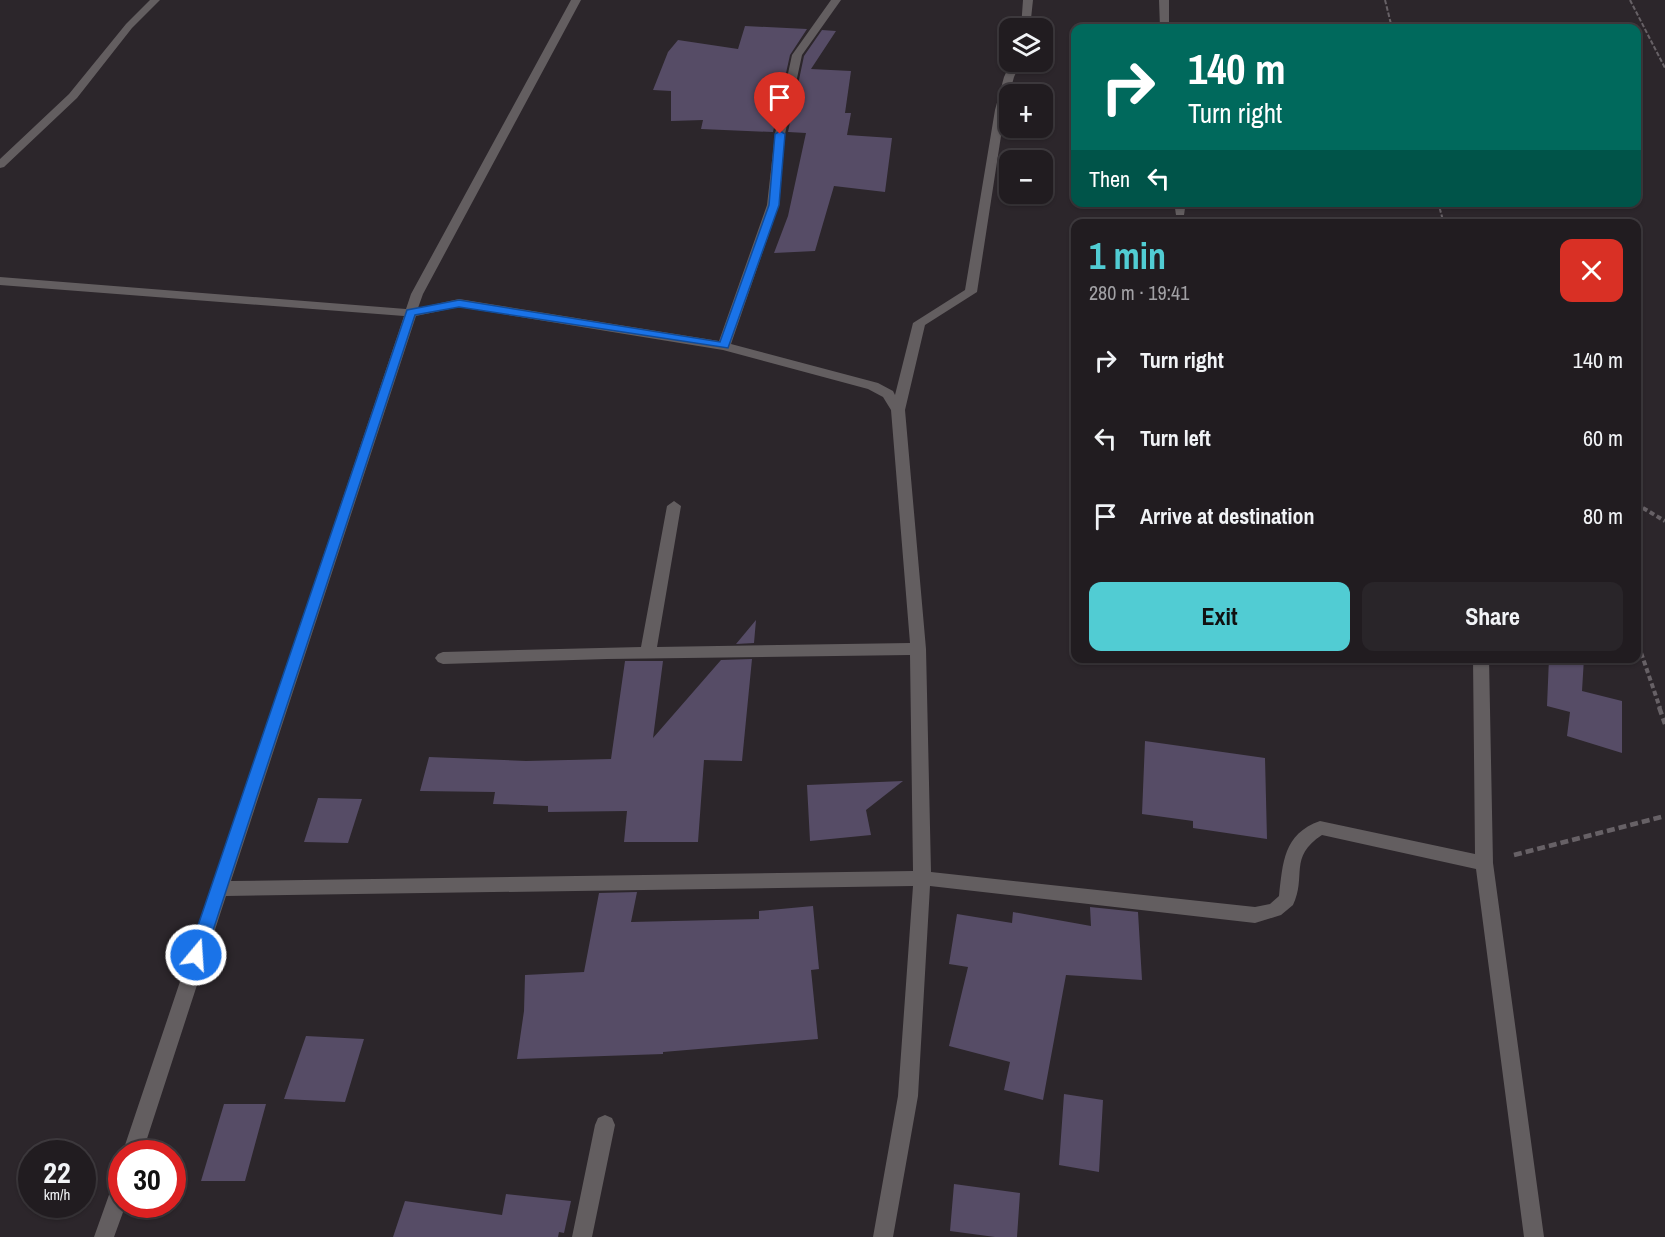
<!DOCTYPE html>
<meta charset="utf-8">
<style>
body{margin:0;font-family:"Archivo Narrow",sans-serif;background:#292529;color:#f1f3f6;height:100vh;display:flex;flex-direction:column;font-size:22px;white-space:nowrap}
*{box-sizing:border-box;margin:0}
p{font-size:20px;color:#a2a1a5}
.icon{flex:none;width:33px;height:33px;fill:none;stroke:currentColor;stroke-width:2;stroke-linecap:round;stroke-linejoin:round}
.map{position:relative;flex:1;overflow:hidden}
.side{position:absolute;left:1071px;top:219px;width:570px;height:444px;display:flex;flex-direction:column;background:#211c20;border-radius:12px;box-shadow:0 2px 4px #0004,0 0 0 2px #3e3a3e}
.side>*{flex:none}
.hud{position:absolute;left:1071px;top:24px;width:570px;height:183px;border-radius:12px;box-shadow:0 2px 4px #0004,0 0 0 2px #3e3a3e;background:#00695c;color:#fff;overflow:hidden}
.controls{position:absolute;left:999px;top:18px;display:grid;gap:12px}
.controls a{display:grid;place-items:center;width:54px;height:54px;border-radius:12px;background:#211c20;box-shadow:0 2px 4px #0004,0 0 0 2px #3e3a3e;font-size:30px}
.speed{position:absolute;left:18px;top:1140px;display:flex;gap:12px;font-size:30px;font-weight:700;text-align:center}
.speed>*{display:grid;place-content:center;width:78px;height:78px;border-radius:50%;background:#211c20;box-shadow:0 2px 4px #0004,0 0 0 2px #3e3a3e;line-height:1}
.speed small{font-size:15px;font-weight:400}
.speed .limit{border:9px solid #d22;background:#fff;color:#111}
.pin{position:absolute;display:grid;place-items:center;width:51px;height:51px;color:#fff;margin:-62px -26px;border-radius:50% 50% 50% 0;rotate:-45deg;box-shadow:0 0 6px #0007}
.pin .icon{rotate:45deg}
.me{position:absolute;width:66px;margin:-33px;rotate:18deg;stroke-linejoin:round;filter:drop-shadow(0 0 4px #0008)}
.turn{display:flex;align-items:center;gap:21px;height:126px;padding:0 18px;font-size:27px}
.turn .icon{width:78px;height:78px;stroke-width:2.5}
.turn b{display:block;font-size:42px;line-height:51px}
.then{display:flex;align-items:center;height:57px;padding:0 18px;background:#0003;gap:12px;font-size:22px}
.round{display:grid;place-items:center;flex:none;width:63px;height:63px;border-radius:12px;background:#292529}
.overview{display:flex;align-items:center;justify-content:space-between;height:102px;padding:0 18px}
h1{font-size:36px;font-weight:700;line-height:45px;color:#51ccd3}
.cta{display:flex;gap:12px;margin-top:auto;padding:12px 18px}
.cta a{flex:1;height:69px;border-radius:12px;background:#51ccd3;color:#111;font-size:24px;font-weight:700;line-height:69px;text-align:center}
.cta a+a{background:#292529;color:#f1f3f6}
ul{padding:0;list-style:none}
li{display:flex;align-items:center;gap:18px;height:78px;padding:0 18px}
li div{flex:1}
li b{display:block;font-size:22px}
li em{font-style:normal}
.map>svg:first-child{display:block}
.building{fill:#564c66}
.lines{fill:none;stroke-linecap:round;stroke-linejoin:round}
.path-far2{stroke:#676166;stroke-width:2;stroke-dasharray:4.5 2;stroke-linecap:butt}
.path-far1{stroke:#676166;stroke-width:4;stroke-dasharray:5 3;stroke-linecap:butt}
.path{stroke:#676166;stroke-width:4.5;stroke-dasharray:8 4;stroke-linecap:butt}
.service{fill:#635e60;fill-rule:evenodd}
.minor{fill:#635e60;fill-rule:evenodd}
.route{fill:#1a73e8;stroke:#114b97;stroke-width:1.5}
</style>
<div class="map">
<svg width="1665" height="1237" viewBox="0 0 1665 1237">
<rect width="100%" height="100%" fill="#2c262b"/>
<path class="building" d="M745,26L807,29L790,55L773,132L701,129L703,120L671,121V91L653,90L668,52L678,40L738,49Z
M822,30L836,31L811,69L851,71L845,113H851L847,135L892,138L885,192L834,186L815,251L774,253L788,216L806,133L788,132L804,56Z
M756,620L754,643L736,644Z
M1549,658H1584L1582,691L1622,701V753L1567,736L1570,712L1547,706Z
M752,659L742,761L704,760L698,842H624L627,811L548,812V806L493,804L495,792L420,791L429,757L526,761L611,759L625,661H663L653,738L721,660Z
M1145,741L1265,758L1267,839L1193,828V821L1142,814Z
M903,781L866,810L871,835L810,841L807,785Z
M318,798L362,799L348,843L304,842Z
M637,892L631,922L759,919V911L813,906L819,969L811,970L818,1039L663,1052V1054L517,1059L524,1011L525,975L584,972L599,893Z
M1090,907L1138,912L1142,980L1066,975L1043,1100L1004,1090L1010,1062L949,1046L968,967L949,964L957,914L1012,923L1013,912L1091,926Z
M306,1036L364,1039L345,1102L284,1099Z
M1064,1094L1103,1100L1099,1172L1059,1165Z
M224,1104H266L245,1181H201Z
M954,1184L1020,1193L1017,1237H995L950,1231Z
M506,1194L571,1201L564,1233L559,1232L558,1237H393L405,1201L502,1215Z"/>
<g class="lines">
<path class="path-far2" d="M1385,0L1392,28
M1630,0L1665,68
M1438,202L1444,224"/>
<path class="path-far1" d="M1636,504L1665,521
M1636,638L1660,708"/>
<path class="path" d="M1659,707L1665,724
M1514,855L1665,816"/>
<path class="service" d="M150,0H160L132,28L77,98L4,167L0,168V159L69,94L126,24Z
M1023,0H1033L1030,28H1021Z
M1011,62H1021L1014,77L1005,110L996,112L995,110L1004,77Z"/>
<path class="minor" d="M571,0H581L423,294L418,308L459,299L719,341L767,205L775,134L792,55L831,0H841L802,55L785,134L779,205L731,344L878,383L893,391L895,395L913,323L965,290L995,110L1000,107L1005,110L977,292L925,325L905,410L926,649L931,872L1255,907L1270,904L1279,896C1283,863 1283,834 1320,821L1475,854L1473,658H1489L1493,863L1544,1237H1524L1476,869L1322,835C1288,857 1307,876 1293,905L1281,915L1255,923L930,886L918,1096L893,1237H873L898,1096L913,886L226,896L142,1154H122L404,316L0,285V277L406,309L411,294ZM459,307L723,350L868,389L883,397L891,410L910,643L657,647L681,506L674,501L667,506L641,647L443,652L438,654L435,658L438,662L443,664L607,659L910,655L913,871L231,881L416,316Z
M1159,0H1169V28H1160Z
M1174,202H1186L1184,215H1176Z
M605,1115L612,1118L615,1125L592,1237H572L595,1125L598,1118Z
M122,1175V1204H126L114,1237H94L115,1178Z"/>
</g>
<path class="route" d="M780,131L785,134L779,205L728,348L459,307L415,315L205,955L202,960L196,962L191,960L188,955L407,310L459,300L720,342L769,205L775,134Z"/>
</svg>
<div class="controls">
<a><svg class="icon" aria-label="layers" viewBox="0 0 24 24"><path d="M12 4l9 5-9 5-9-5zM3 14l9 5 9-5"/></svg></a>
<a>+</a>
<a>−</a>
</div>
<div class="speed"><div>22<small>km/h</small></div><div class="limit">30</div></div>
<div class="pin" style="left:780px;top:134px;background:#d93025"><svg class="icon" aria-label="arrive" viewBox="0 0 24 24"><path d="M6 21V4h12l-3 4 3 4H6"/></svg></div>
<svg class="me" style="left:196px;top:955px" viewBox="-20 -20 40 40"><circle r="17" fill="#1a73e8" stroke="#fff" stroke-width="3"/><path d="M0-11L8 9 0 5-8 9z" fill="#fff"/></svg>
<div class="hud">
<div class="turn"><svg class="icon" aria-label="right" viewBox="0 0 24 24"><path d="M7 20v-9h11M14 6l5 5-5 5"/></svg><div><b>140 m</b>Turn right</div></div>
<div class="then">Then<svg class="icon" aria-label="left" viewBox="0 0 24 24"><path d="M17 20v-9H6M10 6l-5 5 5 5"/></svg></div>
</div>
<section class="side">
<div class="overview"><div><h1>1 min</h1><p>280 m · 19:41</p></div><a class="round" style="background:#d93025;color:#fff"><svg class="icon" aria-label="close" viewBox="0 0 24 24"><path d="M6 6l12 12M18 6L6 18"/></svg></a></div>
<ul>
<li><svg class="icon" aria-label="right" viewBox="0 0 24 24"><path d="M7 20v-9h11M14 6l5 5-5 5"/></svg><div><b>Turn right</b></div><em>140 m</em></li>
<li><svg class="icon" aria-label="left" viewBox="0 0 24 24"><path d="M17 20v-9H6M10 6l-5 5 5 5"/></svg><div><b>Turn left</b></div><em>60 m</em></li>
<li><svg class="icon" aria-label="arrive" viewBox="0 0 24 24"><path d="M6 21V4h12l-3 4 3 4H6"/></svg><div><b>Arrive at destination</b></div><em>80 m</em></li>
</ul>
<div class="cta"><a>Exit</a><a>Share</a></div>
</section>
</div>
